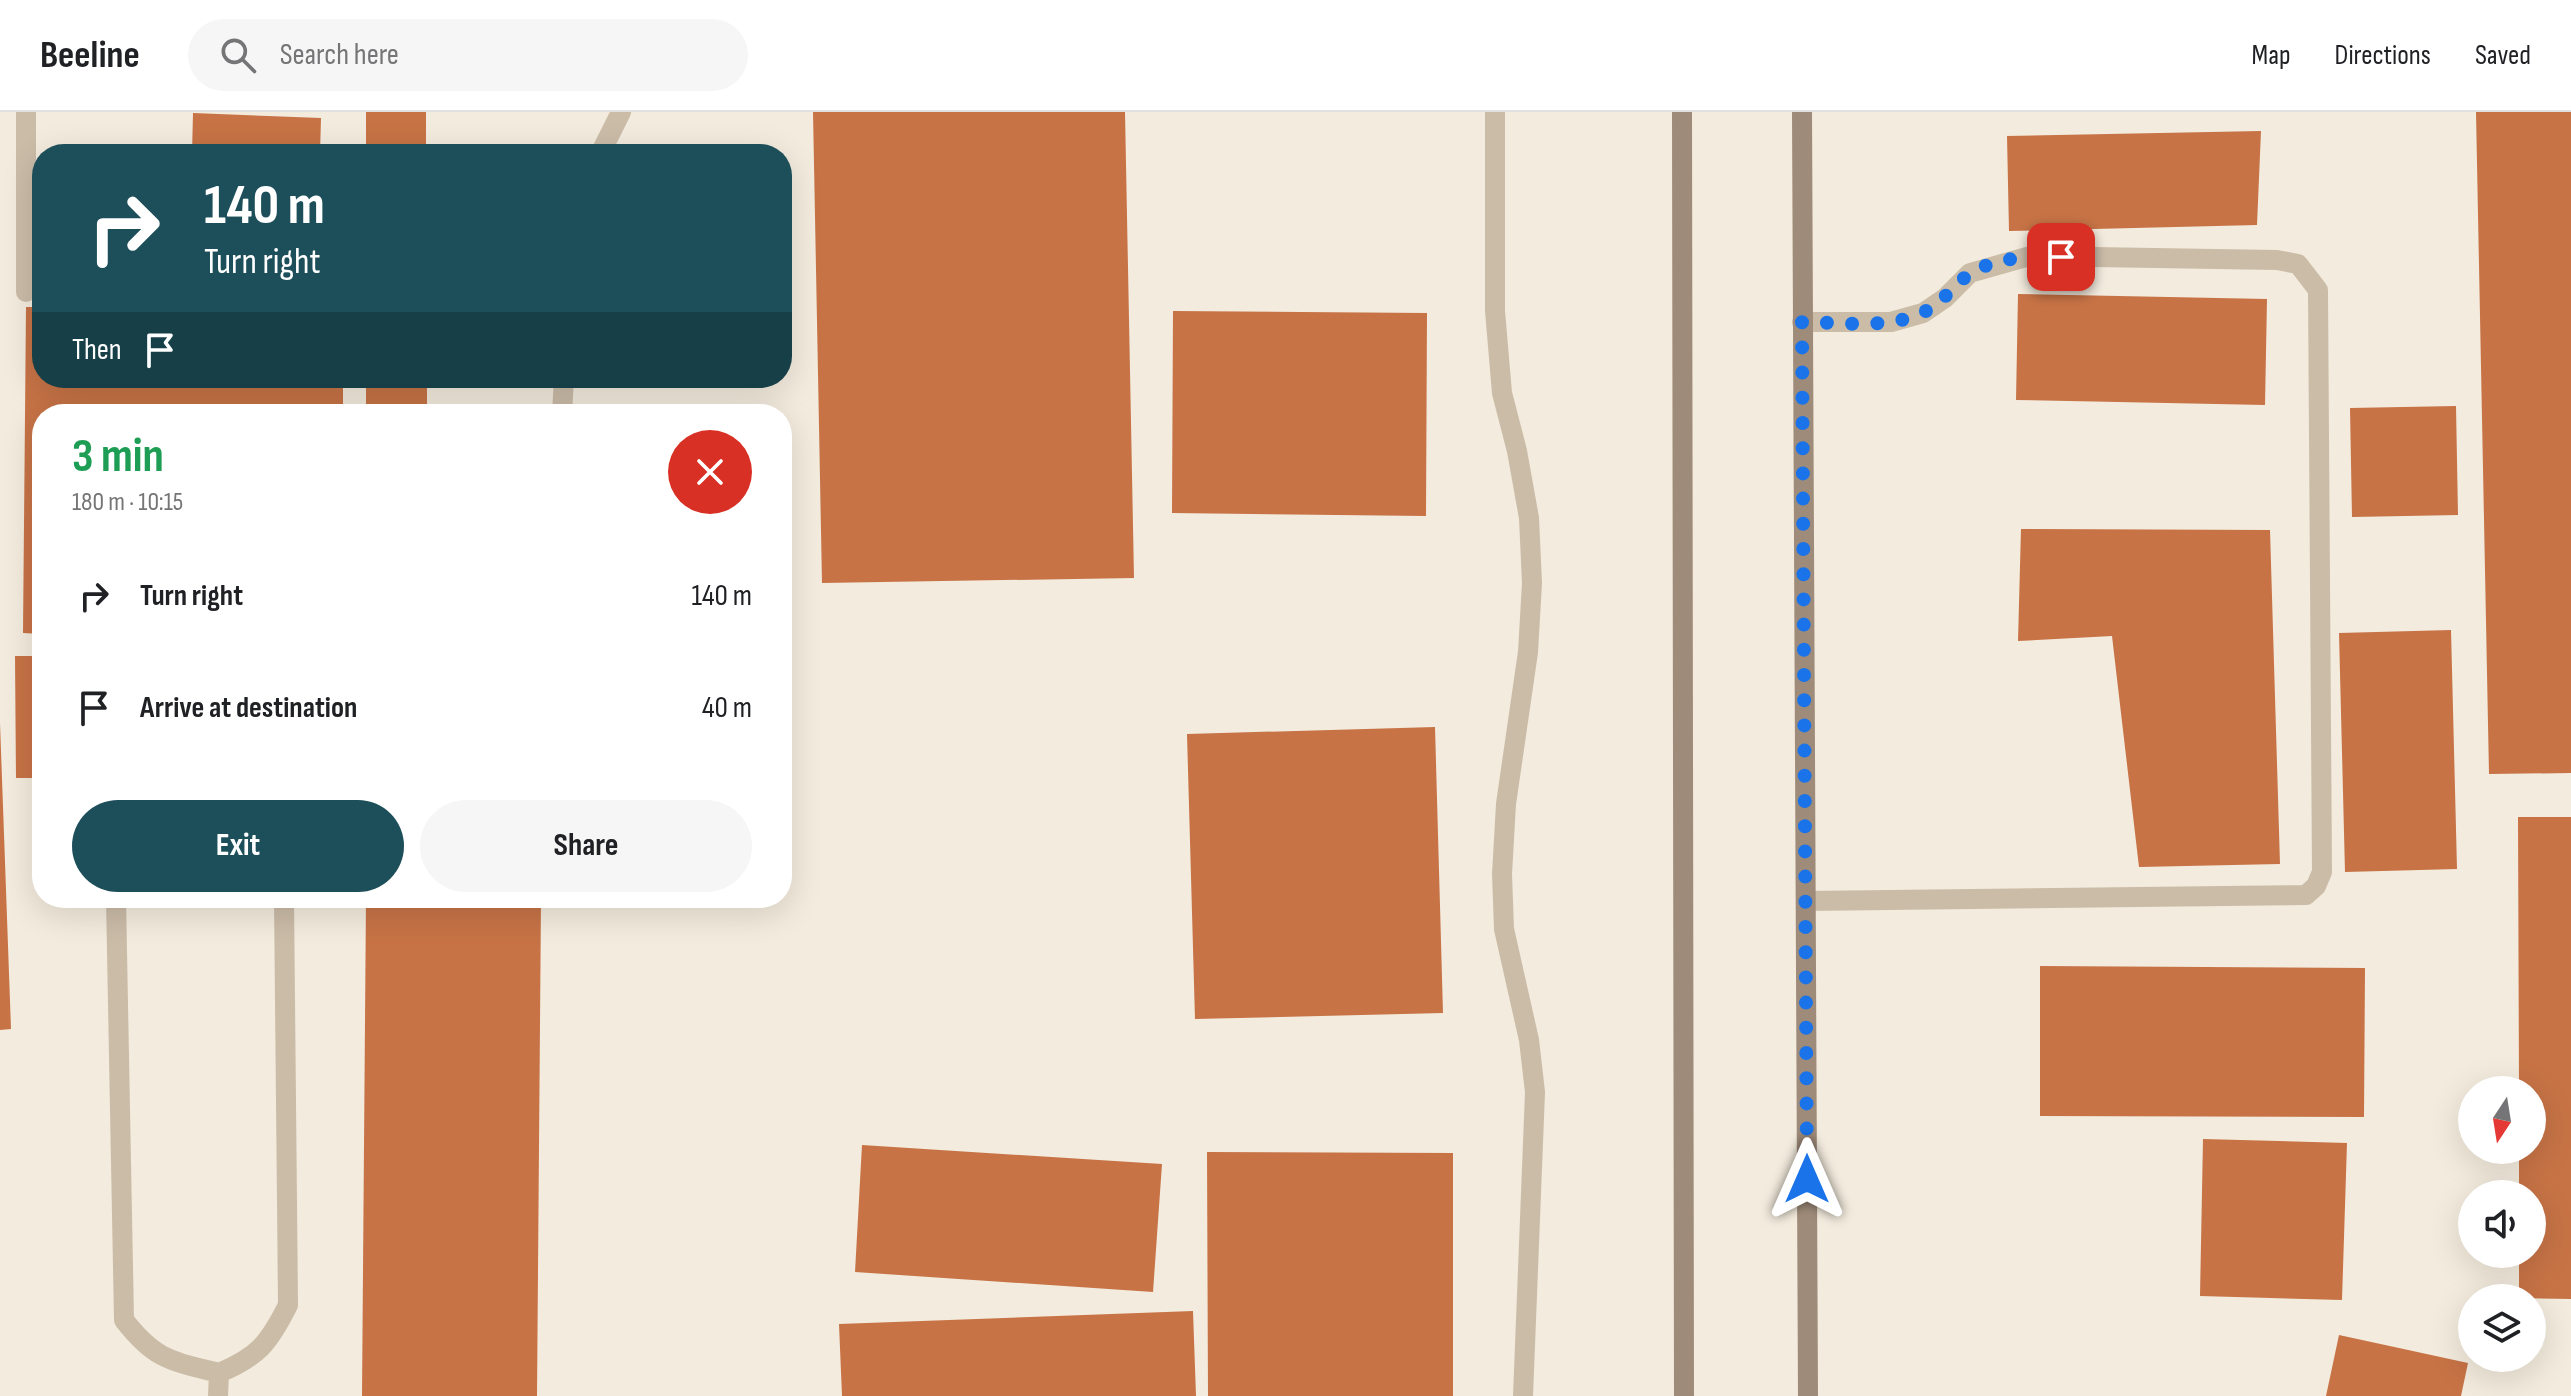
<!DOCTYPE html>
<meta charset="utf-8">
<style>
body{margin:0;font-family:"Sofia Sans Condensed",sans-serif;background:#f6f6f6;color:#202124;height:100vh;display:flex;flex-direction:column;font-size:30px;white-space:nowrap}
*{box-sizing:border-box;margin:0}
p{font-size:26px;color:#757577}
.icon{flex:none;width:44px;height:44px;fill:none;stroke:currentColor;stroke-width:2;stroke-linecap:round;stroke-linejoin:round}
.map{position:relative;flex:1;overflow:hidden}
.drawer{position:absolute;left:32px;top:292px;width:760px;height:504px;display:flex;flex-direction:column;background:#fff;border-radius:32px;box-shadow:0 8px 32px #0002}
.drawer>*{flex:none}
.hud{position:absolute;left:32px;top:32px;width:760px;height:244px;border-radius:32px;box-shadow:0 8px 32px #0002;background:#1d4f5a;color:#fff;overflow:hidden}
.needle{width:52px;rotate:192deg}
.tools{position:absolute;left:2458px;top:964px;display:grid;gap:16px}
.tools a{display:grid;place-items:center;width:88px;height:88px;border-radius:50%;background:#fff;box-shadow:0 8px 32px #0002;font-size:40px}
.pin{position:absolute;display:grid;place-items:center;width:68px;height:68px;color:#fff;margin:-34px;border-radius:16px;box-shadow:0 4px 12px #0006}
.me{position:absolute;width:88px;margin:-44px;rotate:0deg;stroke-linejoin:round;filter:drop-shadow(0 0 6px #0008)}
.turn{display:flex;align-items:center;gap:28px;height:168px;padding:0 40px;font-size:36px}
.turn .icon{width:104px;height:104px;stroke-width:2.5}
.turn b{display:block;font-size:56px;line-height:68px}
.then{display:flex;align-items:center;height:76px;padding:0 40px;background:#0003;gap:16px;font-size:30px}
.round{display:grid;place-items:center;flex:none;width:84px;height:84px;border-radius:42px;background:#f6f6f6}
.head{display:flex;align-items:center;justify-content:space-between;height:136px;padding:0 40px}
h1{font-size:48px;font-weight:700;line-height:60px;color:#1e9e55}
.cta{display:flex;gap:16px;margin-top:auto;padding:16px 40px}
.cta a{flex:1;height:92px;border-radius:48px;background:#1d4f5a;color:#fff;font-size:32px;font-weight:700;line-height:92px;text-align:center}
.cta a+a{background:#f6f6f6;color:#202124}
ul{padding:0;list-style:none}
li{display:flex;align-items:center;gap:24px;height:112px;padding:0 40px}
li div{flex:1}
li b{display:block;font-size:30px}
li em{font-style:normal}
header{display:flex;align-items:center;gap:48px;box-sizing:border-box;height:112px;padding:0 40px;background:#fff;border-bottom:2px solid #e0e0e0}
header strong{font-size:38px}
nav{display:flex;gap:44px;margin-inline-start:auto;font-size:28px}
.search{width:560px;height:72px;background:#f6f6f6;display:flex;align-items:center;gap:20px;box-sizing:border-box;padding:0 28px;border-radius:44px;color:#757577;font-size:30px}
.map>svg:first-child{display:block}
.building{fill:#c77346}
.lines{fill:none;stroke-linecap:round;stroke-linejoin:round}
.service{stroke:#cbbca8;stroke-width:20}
.minor{stroke:#cbbca8;stroke-width:20}
.secondary{stroke:#9f8b79;stroke-width:20}
.route{stroke:#1a73e8;stroke-width:14;stroke-dasharray:0 25.2}
</style>
<header>
<strong>Beeline</strong>
<div class="search"><svg class="icon" aria-label="search" viewBox="0 0 24 24"><circle cx="10" cy="10" r="6"/><path d="M15 15l6 6"/></svg>Search here</div>
<nav><a>Map</a><a>Directions</a><a>Saved</a></nav>
</header>
<div class="map">
<svg width="2571" height="1284" viewBox="0 0 2571 1284">
<rect width="100%" height="100%" fill="#f3ebdd"/>
<path class="building" d="M366,0H426V42H366Z
M813,0H1125L1134,466L822,471Z
M2476,0H2571V661L2489,662Z
M193,1L321,6L320,42H192Z
M2261,19L2257,113L2009,119L2007,24Z
M2018,182L2267,187L2265,293L2016,288Z
M26,195H42V266H343V302H42V522L23,521Z
M1173,199L1427,201L1426,404L1172,401Z
M366,266H427V302H366Z
M2456,294L2458,403L2352,405L2350,296Z
M2021,417L2270,418L2280,752L2139,755L2112,524L2018,529Z
M2451,518L2457,757L2345,760L2339,521Z
M15,544H42V666H16Z
M0,611L11,917L0,918Z
M1435,615L1443,901L1195,907L1187,622Z
M2518,705H2571V1187L2519,1186V1142H2532V1082H2519V1038H2532V978H2519Z
M366,786H541L537,1284H362Z
M2040,854L2365,856L2364,1005L2040,1004Z
M2203,1027L2347,1031L2342,1188L2200,1184Z
M862,1033L1162,1052L1153,1180L855,1160Z
M1207,1040L1453,1041V1284H1208Z
M1193,1199L1196,1284H842L839,1212Z
M2339,1223L2468,1251L2461,1284H2326Z"/>
<g class="lines">
<path class="service" d="M26,0V180
M600,42L621,0
M1802,210H1891L1923,201L1945,186L1970,161L2030,144L2277,148L2298,152L2318,178L2322,760L2316,774L2306,783L1806,789
M562,302L564,266
M116,786L124,1208C155,1248 171,1249 219,1261
M218,1284L219,1261C258,1245 269,1231 288,1193L284,786"/>
<path class="minor" d="M1495,0V199L1502,281L1517,339L1529,406L1532,471L1528,540L1506,692L1502,762L1504,817L1529,928L1535,980L1523,1284"/>
<path class="secondary" d="M1682,0L1684,1284
M1802,0L1808,1284"/>
</g>
<g class="lines">
<path class="route" d="M1807,1067L1802,210C1840,210 1889,218 1924,200C1943,191 1954,172 1971,161C1997,145 2032,144 2061,145"/>
</g>
</svg>
<div class="tools">
<a><svg class="needle" viewBox="-14 -14 28 28"><path d="M0-13l5 13h-10z" fill="#e53935"/><path d="M0 13l5-13h-10z" fill="#757577"/></svg></a>
<a><svg class="icon" aria-label="sound" viewBox="0 0 24 24"><path d="M4 9h4l5-4v14l-5-4H4zM17 9q2 3 0 6"/></svg></a>
<a><svg class="icon" aria-label="layers" viewBox="0 0 24 24"><path d="M12 4l9 5-9 5-9-5zM3 14l9 5 9-5"/></svg></a>
</div>
<div class="pin" style="left:2061px;top:145px;background:#d93025"><svg class="icon" aria-label="arrive" viewBox="0 0 24 24"><path d="M6 21V4h12l-3 4 3 4H6"/></svg></div>
<svg class="me" style="left:1807px;top:1067px" viewBox="-20 -20 40 40"><path d="M0-17L14 15 0 8-14 15z" fill="#1a73e8" stroke="#fff" stroke-width="4"/></svg>
<div class="hud">
<div class="turn"><svg class="icon" aria-label="right" viewBox="0 0 24 24"><path d="M7 20v-9h11M14 6l5 5-5 5"/></svg><div><b>140 m</b>Turn right</div></div>
<div class="then">Then<svg class="icon" aria-label="arrive" viewBox="0 0 24 24"><path d="M6 21V4h12l-3 4 3 4H6"/></svg></div>
</div>
<section class="drawer">
<div class="head"><div><h1>3 min</h1><p>180 m · 10:15</p></div><a class="round" style="background:#d93025;color:#fff"><svg class="icon" aria-label="close" viewBox="0 0 24 24"><path d="M6 6l12 12M18 6L6 18"/></svg></a></div>
<ul>
<li><svg class="icon" aria-label="right" viewBox="0 0 24 24"><path d="M7 20v-9h11M14 6l5 5-5 5"/></svg><div><b>Turn right</b></div><em>140 m</em></li>
<li><svg class="icon" aria-label="arrive" viewBox="0 0 24 24"><path d="M6 21V4h12l-3 4 3 4H6"/></svg><div><b>Arrive at destination</b></div><em>40 m</em></li>
</ul>
<div class="cta"><a>Exit</a><a>Share</a></div>
</section>
</div>
